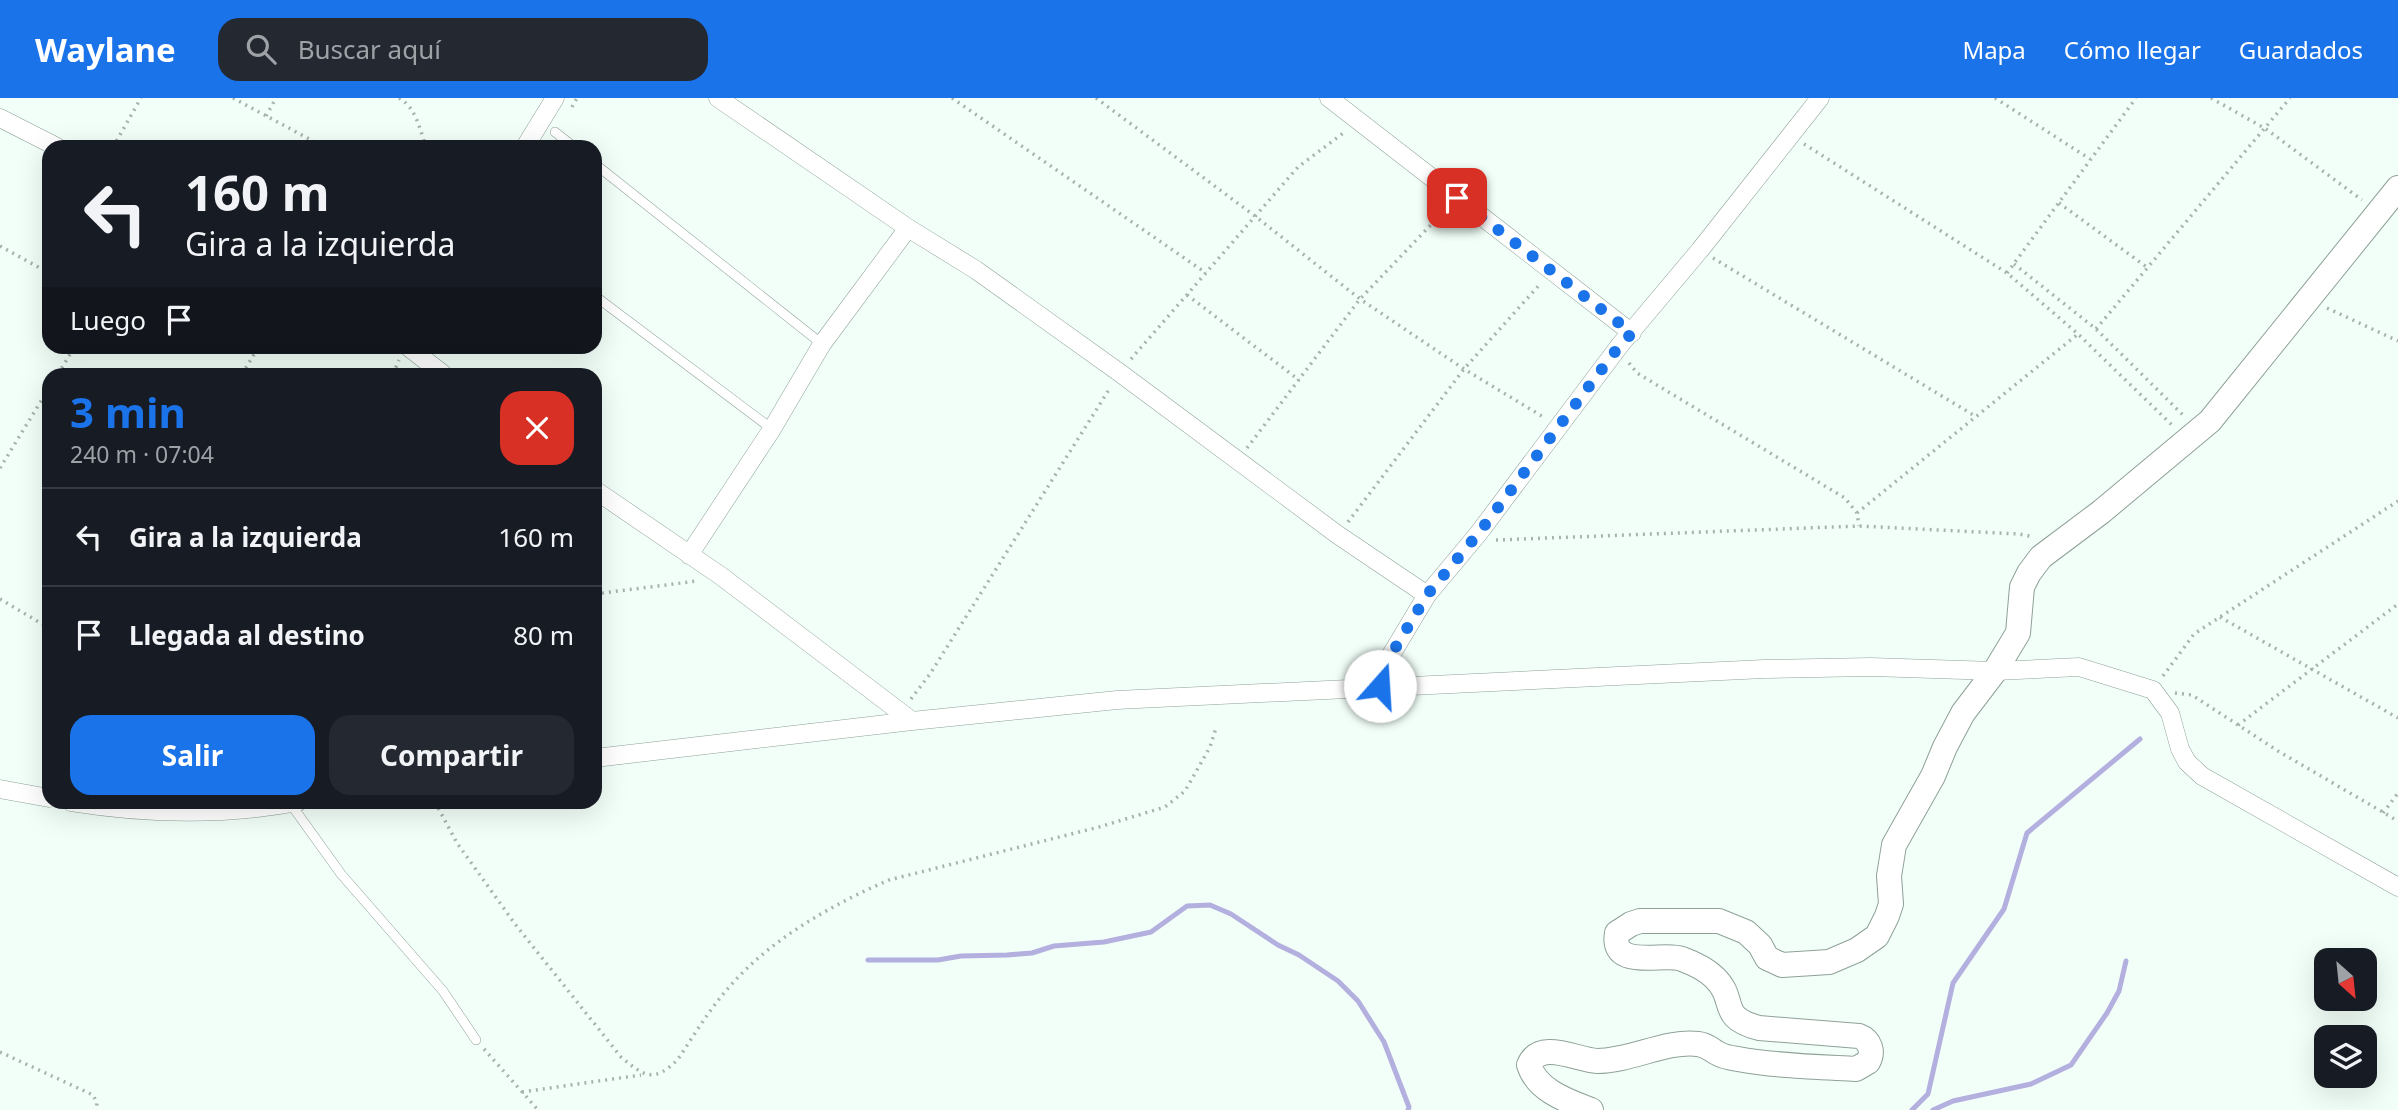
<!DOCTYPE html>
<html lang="es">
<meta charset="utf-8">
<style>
body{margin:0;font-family:"Noto Sans",sans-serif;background:#242831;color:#f1f3f6;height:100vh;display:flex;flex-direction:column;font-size:26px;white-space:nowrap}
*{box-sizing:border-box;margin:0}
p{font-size:23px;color:#9ea1a6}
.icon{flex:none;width:38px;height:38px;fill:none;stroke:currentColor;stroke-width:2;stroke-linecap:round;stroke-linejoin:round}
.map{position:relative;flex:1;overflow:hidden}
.panel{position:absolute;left:42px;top:270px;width:560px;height:441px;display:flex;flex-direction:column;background:#171b24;border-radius:21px;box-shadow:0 7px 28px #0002}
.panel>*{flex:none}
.banner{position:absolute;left:42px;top:42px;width:560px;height:214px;border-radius:21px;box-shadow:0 7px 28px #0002;background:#171b24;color:#f1f3f6;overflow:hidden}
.needle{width:46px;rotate:153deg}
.tools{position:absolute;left:2314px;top:850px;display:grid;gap:14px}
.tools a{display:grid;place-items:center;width:63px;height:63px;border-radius:14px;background:#171b24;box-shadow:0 7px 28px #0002;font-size:35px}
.pin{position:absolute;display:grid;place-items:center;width:60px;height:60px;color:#fff;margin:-30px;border-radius:14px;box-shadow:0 4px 10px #0006}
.me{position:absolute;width:77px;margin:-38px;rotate:19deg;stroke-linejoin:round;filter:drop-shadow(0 0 5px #0008)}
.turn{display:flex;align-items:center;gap:24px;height:147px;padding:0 28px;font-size:32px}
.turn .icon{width:91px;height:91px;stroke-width:2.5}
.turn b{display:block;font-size:49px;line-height:60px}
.then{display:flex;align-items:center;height:66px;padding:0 28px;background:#0003;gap:14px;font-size:26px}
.round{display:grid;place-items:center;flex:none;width:74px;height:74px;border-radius:21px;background:#242831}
.head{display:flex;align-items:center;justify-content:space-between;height:119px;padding:0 28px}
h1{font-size:42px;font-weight:700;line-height:52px;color:#1a73e8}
.primary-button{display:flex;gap:14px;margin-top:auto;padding:14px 28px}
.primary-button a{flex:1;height:80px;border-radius:21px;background:#1a73e8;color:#fff;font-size:28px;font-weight:700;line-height:80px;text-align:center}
.primary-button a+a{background:#242831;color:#f1f3f6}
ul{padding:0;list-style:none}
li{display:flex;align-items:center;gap:21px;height:98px;padding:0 28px;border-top:2px solid #363941}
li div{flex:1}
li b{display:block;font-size:26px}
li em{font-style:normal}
header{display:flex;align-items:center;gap:42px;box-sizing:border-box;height:98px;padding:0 35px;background:#1a73e8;color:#fff}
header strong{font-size:33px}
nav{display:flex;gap:38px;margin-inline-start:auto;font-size:24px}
.search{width:490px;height:63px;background:#242831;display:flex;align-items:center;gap:18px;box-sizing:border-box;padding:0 24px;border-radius:21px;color:#9ea1a6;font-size:26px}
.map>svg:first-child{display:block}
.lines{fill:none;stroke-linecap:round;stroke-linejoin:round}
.stream{stroke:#b3afdf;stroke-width:5}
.lane-casing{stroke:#8ea197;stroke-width:10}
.street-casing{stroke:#8ea197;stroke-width:19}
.secondary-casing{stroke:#8ea197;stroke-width:26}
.path{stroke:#a7b2ad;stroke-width:3.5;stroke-dasharray:2 5;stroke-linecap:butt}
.lane{stroke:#fff;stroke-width:9}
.street{stroke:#fff;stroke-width:18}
.secondary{stroke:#fff;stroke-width:24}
.route{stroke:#1a73e8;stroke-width:12;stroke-dasharray:0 21.6}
</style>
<header>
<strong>Waylane</strong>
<div class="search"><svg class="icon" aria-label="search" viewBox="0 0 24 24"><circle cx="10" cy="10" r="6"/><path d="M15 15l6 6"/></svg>Buscar aquí</div>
<nav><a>Mapa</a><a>Cómo llegar</a><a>Guardados</a></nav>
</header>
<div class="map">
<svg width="2398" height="1012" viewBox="0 0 2398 1012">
<rect width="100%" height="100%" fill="#f2fff8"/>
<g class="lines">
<path class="stream" d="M868,862H938L961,858L1007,857L1032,855L1054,848L1104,844L1151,834L1187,808L1210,807L1231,816L1278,847L1299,857L1338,883L1358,903L1384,944L1409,1009L1408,1012
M1912,1012L1928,996L1953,885L2004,811L2027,735L2140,641
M1933,1012L1953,1003L2031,986L2071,967L2107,915L2119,893L2126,863"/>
<g class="lane-casing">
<path id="lane" d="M555,34L574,49
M595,66L822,246
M595,198L772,331
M290,705L341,776L443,893L476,942"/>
</g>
<g class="street-casing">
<path id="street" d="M718,0L908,130L976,172L1120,275L1338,437L1427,497L1385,567L1380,588
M1329,0L1632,235
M0,20L57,49
M525,49L555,0
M407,248L443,276
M595,392L721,478L912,623
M689,457L772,331L822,246L908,130
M1427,497L1478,436L1620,247L1700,152L1820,0
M595,660L912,623L1117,602L1764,571L1871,569L1995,573L2079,569L2153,592L2170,615L2180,651L2187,664L2202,678L2398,789
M0,691L49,700
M71,704C146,716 223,718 298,704"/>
</g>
<g class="secondary-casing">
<path id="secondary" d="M1591,1012C1568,1003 1537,993 1529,967C1540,941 1577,962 1597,963C1631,963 1666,942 1698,946C1707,947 1710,951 1717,955C1723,959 1731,960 1738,961C1775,968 1818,969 1856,971L1868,964C1874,954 1870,942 1859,938L1759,930C1717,919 1738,903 1715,880C1707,872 1693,865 1682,861C1664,854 1610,873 1617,835L1631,826L1640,823H1719L1746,834L1760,847L1767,860L1782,867L1829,864L1857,852L1877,838L1887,818L1891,806L1889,778L1894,747L1933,678L1945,649L1963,615L1995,573L2018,535L2022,489L2029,475L2041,459L2101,414L2210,323L2398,90"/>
</g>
<path class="path" d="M233,0L324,49
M399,0C416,9 420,32 426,49
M952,0L1206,175
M1096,0L1255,118L1360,201L1464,271L1545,320
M1995,0L2090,61
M2211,0L2266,31L2362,102
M572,9L577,0
M266,18L276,0
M1804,46L2007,175L2078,236L2172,327
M113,49L141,0
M2059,105L2148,170
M0,148L49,175
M1713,160L1975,318
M2014,166L2096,231L2185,319
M2007,175L2136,0
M1187,197L1299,282
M2327,210L2398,243
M2096,231L2290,0
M1131,261L1298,69L1346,33
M1629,265L1637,275L1845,400L1857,415L1859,428
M58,276L75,248
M242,276L259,248
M393,276L399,262
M1247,350L1360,201L1446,111
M0,370L49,290
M1857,415L2078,236
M1348,424L1464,271L1541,185
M1496,442L1859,428L2019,436L2034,439
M595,496L697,483
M0,501L49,530
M2220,519L2398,620
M2163,578L2194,536L2398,403
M2175,595L2192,597L2278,653L2398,723
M911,601L930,576L1110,290
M2238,627L2398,506
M435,704L457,745L515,826L621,959C644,978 654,986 678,961C693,939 707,915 725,894C767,843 829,808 889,782L1099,729L1165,709L1185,693L1210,649L1216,630
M2383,715L2398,695
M484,951L538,1012
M0,954L93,997L97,1005L96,1012
M522,994L641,977"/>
<use href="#lane" class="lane"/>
<use href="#street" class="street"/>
<use href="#secondary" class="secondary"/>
</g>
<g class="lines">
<path class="route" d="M1380,588L1385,567L1427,497L1478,436L1620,247L1632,235L1457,100"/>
</g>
</svg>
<div class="tools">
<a><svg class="needle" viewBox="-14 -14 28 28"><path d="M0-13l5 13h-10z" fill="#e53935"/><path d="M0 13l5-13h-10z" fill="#9ea1a6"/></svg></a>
<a><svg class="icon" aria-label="layers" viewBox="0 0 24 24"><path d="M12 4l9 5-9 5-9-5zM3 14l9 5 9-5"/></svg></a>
</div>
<div class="pin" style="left:1457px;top:100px;background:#d93025"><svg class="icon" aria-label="arrive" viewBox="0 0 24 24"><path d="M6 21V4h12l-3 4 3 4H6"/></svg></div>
<svg class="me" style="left:1380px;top:588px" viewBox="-20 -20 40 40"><circle r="19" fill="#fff"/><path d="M0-13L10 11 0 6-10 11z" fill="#1a73e8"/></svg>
<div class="banner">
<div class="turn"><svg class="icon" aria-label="left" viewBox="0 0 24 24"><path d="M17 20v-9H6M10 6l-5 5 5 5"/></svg><div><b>160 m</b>Gira a la izquierda</div></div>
<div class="then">Luego<svg class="icon" aria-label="arrive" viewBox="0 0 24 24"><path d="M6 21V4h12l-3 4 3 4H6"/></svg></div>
</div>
<section class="panel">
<div class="head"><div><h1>3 min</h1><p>240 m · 07:04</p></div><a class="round" style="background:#d93025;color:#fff"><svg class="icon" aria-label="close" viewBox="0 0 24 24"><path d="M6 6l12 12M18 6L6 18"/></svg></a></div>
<ul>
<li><svg class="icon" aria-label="left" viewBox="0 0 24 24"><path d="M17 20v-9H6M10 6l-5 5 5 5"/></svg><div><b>Gira a la izquierda</b></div><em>160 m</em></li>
<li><svg class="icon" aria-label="arrive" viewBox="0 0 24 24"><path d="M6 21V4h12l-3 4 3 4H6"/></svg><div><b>Llegada al destino</b></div><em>80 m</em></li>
</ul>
<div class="primary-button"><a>Salir</a><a>Compartir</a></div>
</section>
</div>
